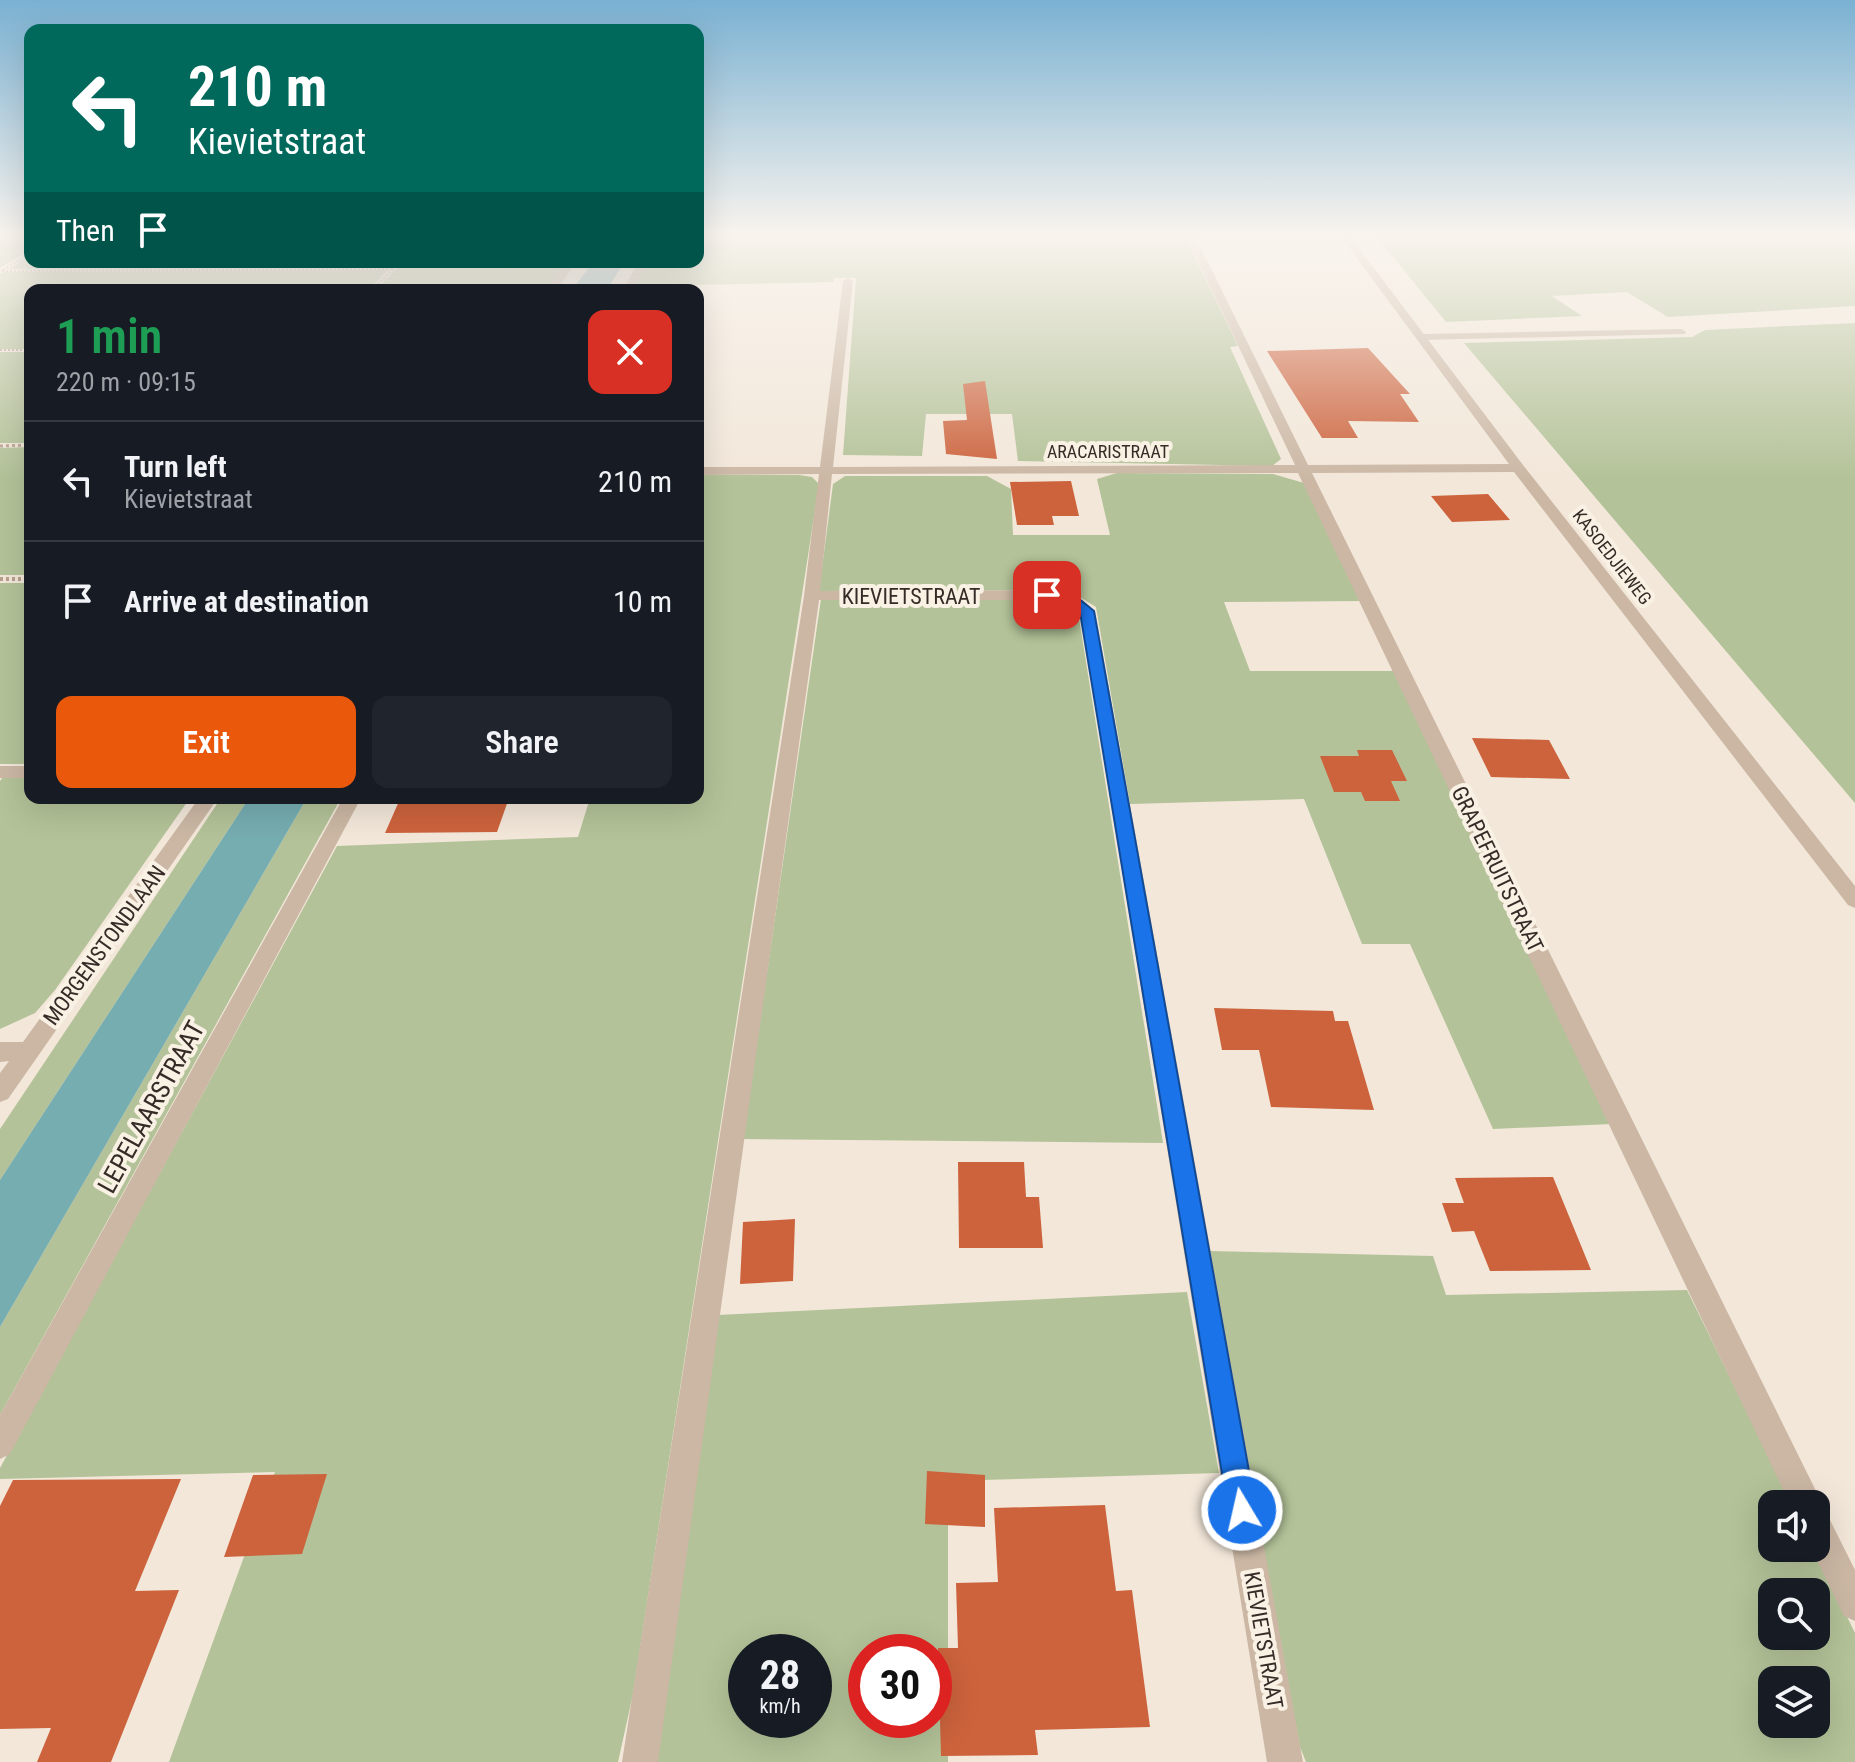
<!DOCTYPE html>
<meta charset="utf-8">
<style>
body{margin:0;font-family:"Roboto Condensed",sans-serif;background:#20242c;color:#f1f3f6;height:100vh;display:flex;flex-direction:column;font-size:30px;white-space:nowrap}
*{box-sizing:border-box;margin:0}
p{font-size:26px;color:#9ea1a6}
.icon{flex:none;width:44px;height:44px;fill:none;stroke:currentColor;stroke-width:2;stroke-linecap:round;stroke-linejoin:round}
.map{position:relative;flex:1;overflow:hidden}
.drawer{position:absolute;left:24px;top:284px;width:680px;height:520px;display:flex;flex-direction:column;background:#171b24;border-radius:16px;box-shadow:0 8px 32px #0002}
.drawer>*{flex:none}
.top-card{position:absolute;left:24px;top:24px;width:680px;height:244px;border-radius:16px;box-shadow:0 8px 32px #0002;background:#00695c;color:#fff;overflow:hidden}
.fabs{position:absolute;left:1758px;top:1490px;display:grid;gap:16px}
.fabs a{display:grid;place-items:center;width:72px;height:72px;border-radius:16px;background:#171b24;box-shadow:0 8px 32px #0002;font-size:40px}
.speed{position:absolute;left:728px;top:1634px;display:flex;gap:16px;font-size:40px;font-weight:700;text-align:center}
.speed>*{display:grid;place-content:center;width:104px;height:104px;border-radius:50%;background:#171b24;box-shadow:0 8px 32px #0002;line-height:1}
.speed small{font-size:20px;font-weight:400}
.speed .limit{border:12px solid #d22;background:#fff;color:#111}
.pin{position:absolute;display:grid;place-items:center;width:68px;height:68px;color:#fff;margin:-34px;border-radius:16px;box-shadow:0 4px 12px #0006}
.me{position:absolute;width:88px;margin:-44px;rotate:351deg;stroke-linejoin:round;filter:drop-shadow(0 0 6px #0008)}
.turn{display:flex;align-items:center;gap:28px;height:168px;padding:0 32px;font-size:36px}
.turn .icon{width:104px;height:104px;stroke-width:2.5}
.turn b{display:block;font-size:56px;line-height:68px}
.then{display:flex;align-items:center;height:76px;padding:0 32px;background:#0003;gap:16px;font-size:30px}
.round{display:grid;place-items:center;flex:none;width:84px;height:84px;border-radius:16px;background:#20242c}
.head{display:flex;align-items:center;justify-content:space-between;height:136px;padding:0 32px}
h1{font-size:48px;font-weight:600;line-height:60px;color:#1e9e55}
.primary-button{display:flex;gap:16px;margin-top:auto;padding:16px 32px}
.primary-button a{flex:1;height:92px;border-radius:16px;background:#ea580c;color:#fff;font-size:32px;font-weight:600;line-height:92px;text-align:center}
.primary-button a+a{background:#20242c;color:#f1f3f6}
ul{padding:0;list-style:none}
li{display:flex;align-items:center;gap:24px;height:120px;padding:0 32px;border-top:2px solid #363941}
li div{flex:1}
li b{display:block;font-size:30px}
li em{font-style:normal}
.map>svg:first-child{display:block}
.green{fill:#b3c298;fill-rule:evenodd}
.water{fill:#76adb1}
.building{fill:#cc633d}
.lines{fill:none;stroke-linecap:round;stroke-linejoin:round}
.path-far2{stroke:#b7a18e;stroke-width:2;stroke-dasharray:2 2;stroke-linecap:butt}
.path-far1{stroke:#b7a18e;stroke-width:3;stroke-dasharray:3 3;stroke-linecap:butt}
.path{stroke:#b7a18e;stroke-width:4;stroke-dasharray:3 3;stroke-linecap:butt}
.service{fill:#cbb7a4;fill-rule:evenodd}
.minor{fill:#cbb7a4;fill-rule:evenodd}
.route{fill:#1a73e8;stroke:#114b97;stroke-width:2}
.labels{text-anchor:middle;stroke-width:8;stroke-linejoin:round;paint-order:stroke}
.far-street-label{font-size:18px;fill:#362b26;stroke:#faf1e5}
.street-label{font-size:22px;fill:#362b26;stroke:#faf1e5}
.near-street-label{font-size:26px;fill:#362b26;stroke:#faf1e5}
</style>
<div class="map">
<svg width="1855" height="1762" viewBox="0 0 1855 1762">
<rect width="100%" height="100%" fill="#f2e7d9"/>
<path class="green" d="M0,234H30V250L0,268Z
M698,234H1184L1238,346L1230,347L1281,459L1272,466L1018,461L1012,414H926L922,456L843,455L856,278H834L833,282L634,286L647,262H698Z
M1386,234H1855V306L1668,317L1627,292L1552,296L1582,316L1446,322L1377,237Z
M30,256V262H396L391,267L9,269Z
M403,262H566L547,290H376Z
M388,270L368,290H30V349H0V274L4,272Z
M1855,323V803L1464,343L1692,337L1705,330Z
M0,352H30V443H0Z
M30,447V575H0V448Z
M1117,473L1273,474L1304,483L1361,601L1224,602L1250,671H1395L1612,1124L1493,1129L1410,944H1362L1304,799L1130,804L1096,607L1072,592L1056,590L819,591L833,484L845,476H987L1011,489L1013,535H1110L1097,479Z
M698,475H799L812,477L819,484L633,1694L618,1762H169L275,1472L0,1479V1468L337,846L578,837L590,798H698Z
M0,583H30V764H0Z
M1047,598L1078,612L1163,1143L743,1139L821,599Z
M30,775V798H190L55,990L35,1013L0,1029V781L4,776Z
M221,798H249L0,1180V1129Z
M307,798H341L0,1415V1327Z
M1209,1251L1433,1256L1446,1295L1687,1290L1792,1504H1772V1548H1813L1855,1633V1762H1306L1300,1747ZM1772,1592H1816V1636H1772ZM1772,1680H1816V1724H1772Z
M1187,1292L1219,1473L948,1481V1762H652L718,1315ZM746,1652H814V1720H746ZM866,1652H934V1720H866Z"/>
<path class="water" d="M593,262H624L607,290H572Z
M249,798H307L0,1327V1180Z"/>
<path class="building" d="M1368,348L1410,394H1400L1419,422L1348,421L1358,438H1322L1267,351Z
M985,381L997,459L946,454L943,421L967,420L963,384Z
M1071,481L1079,516H1052L1054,525H1017L1010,482Z
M1488,494L1510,520L1452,522L1431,496Z
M1472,738L1549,740L1570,779L1491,777Z
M1357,750H1392L1407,781H1391L1400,801H1365L1361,792H1334L1320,756H1359Z
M412,798H509L497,832L385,833L400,799Z
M1214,1008L1333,1011L1335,1021H1348L1374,1110L1271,1107L1259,1050H1222Z
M958,1162H1024L1026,1197H1039L1043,1248H959Z
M1553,1177L1591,1270L1490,1271L1474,1231L1452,1232L1442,1203H1464L1455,1178Z
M795,1219L793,1281L740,1284L743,1222Z
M927,1471L985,1475V1527L925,1524Z
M327,1474L302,1554L224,1557L253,1475Z
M181,1479L135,1591L179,1590L111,1762H37L51,1728L0,1729V1506L13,1480Z
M1105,1505L1116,1591L1132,1590L1150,1727L1035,1730L1038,1755L941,1756L938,1648H958L956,1583L998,1582L994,1508Z"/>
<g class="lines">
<path class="path-far2" d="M3,270L30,254
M2,271L394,269
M372,290L400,262
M0,350H30"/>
<path class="path-far1" d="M0,446L30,445"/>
<path class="path" d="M0,579H30"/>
<path class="service" d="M1682,329L1686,332L1685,334L1421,340L1417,337L1421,334Z"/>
<path class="minor" d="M1185,234H1194L1308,465L1509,464L1339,234H1348L1523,465L1855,886V908L1848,905L1514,472L1312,473L1817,1493L1821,1504L1819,1511L1827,1514L1855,1570V1621L1844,1616L1811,1548H1816V1504H1790L1298,473L832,474L820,591L1047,590L1078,598L1095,611L1303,1762H1267L1080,613L1068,604L1047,600H819L658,1762H622L804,596L819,474L698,475V467H820L843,281L848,278L853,281L833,467L1295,465Z
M566,262H576L557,290H547Z
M638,262H648L633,290H623Z
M0,766H30V778H0Z
M199,798H218L8,1099L0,1102V1073L9,1061L0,1062V1042H23Z
M343,798H361L10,1454L0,1459V1415Z"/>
</g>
<linearGradient id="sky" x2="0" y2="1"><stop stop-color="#7ab1d2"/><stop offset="0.49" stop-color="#f9f4ee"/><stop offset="1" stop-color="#f9f4ee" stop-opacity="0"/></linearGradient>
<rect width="1855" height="481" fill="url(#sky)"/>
<path class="route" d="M1047,591L1078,598L1094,611L1256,1510L1252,1520L1242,1524L1232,1520L1228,1510L1080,612L1069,604L1043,598L1041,595Z"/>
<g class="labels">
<g class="far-street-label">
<text x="1108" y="458">ARACARISTRAAT</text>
<text transform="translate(1612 557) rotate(52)" y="6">KASOEDJIEWEG</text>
</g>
<g class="street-label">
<text x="911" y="604">KIEVIETSTRAAT</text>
<text transform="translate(1498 869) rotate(64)" y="8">GRAPEFRUITSTRAAT</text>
<text transform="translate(104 945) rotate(-54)" y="8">MORGENSTONDLAAN</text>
<text transform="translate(1264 1640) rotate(80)" y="8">KIEVIETSTRAAT</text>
</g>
<g class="near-street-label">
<text transform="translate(151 1107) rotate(-61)" y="9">LEPELAARSTRAAT</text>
</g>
</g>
</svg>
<div class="fabs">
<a><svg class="icon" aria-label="sound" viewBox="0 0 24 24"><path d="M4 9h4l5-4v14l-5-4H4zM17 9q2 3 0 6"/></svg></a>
<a><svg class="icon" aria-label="search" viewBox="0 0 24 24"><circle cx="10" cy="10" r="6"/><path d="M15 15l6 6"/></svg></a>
<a><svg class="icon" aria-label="layers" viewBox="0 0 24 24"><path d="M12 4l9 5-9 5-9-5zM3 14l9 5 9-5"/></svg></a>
</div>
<div class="speed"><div>28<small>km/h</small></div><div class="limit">30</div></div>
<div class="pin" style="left:1047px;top:595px;background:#d93025"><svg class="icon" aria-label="arrive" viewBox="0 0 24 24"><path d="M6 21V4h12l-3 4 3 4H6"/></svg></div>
<svg class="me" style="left:1242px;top:1510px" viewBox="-20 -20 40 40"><circle r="17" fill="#1a73e8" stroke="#fff" stroke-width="3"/><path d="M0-11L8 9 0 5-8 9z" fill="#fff"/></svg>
<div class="top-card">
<div class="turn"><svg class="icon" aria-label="left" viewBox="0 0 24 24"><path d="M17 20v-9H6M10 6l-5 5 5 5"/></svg><div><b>210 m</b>Kievietstraat</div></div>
<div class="then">Then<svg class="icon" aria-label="arrive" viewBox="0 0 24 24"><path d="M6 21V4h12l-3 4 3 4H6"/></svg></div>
</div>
<section class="drawer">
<div class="head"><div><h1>1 min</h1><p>220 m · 09:15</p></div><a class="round" style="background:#d93025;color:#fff"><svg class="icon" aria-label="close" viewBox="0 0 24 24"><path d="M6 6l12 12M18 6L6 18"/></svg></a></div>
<ul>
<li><svg class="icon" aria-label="left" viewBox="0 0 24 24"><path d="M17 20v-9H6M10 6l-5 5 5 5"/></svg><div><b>Turn left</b><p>Kievietstraat</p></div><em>210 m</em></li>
<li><svg class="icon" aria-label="arrive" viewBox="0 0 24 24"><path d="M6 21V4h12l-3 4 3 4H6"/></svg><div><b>Arrive at destination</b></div><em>10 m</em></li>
</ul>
<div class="primary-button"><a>Exit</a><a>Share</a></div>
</section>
</div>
